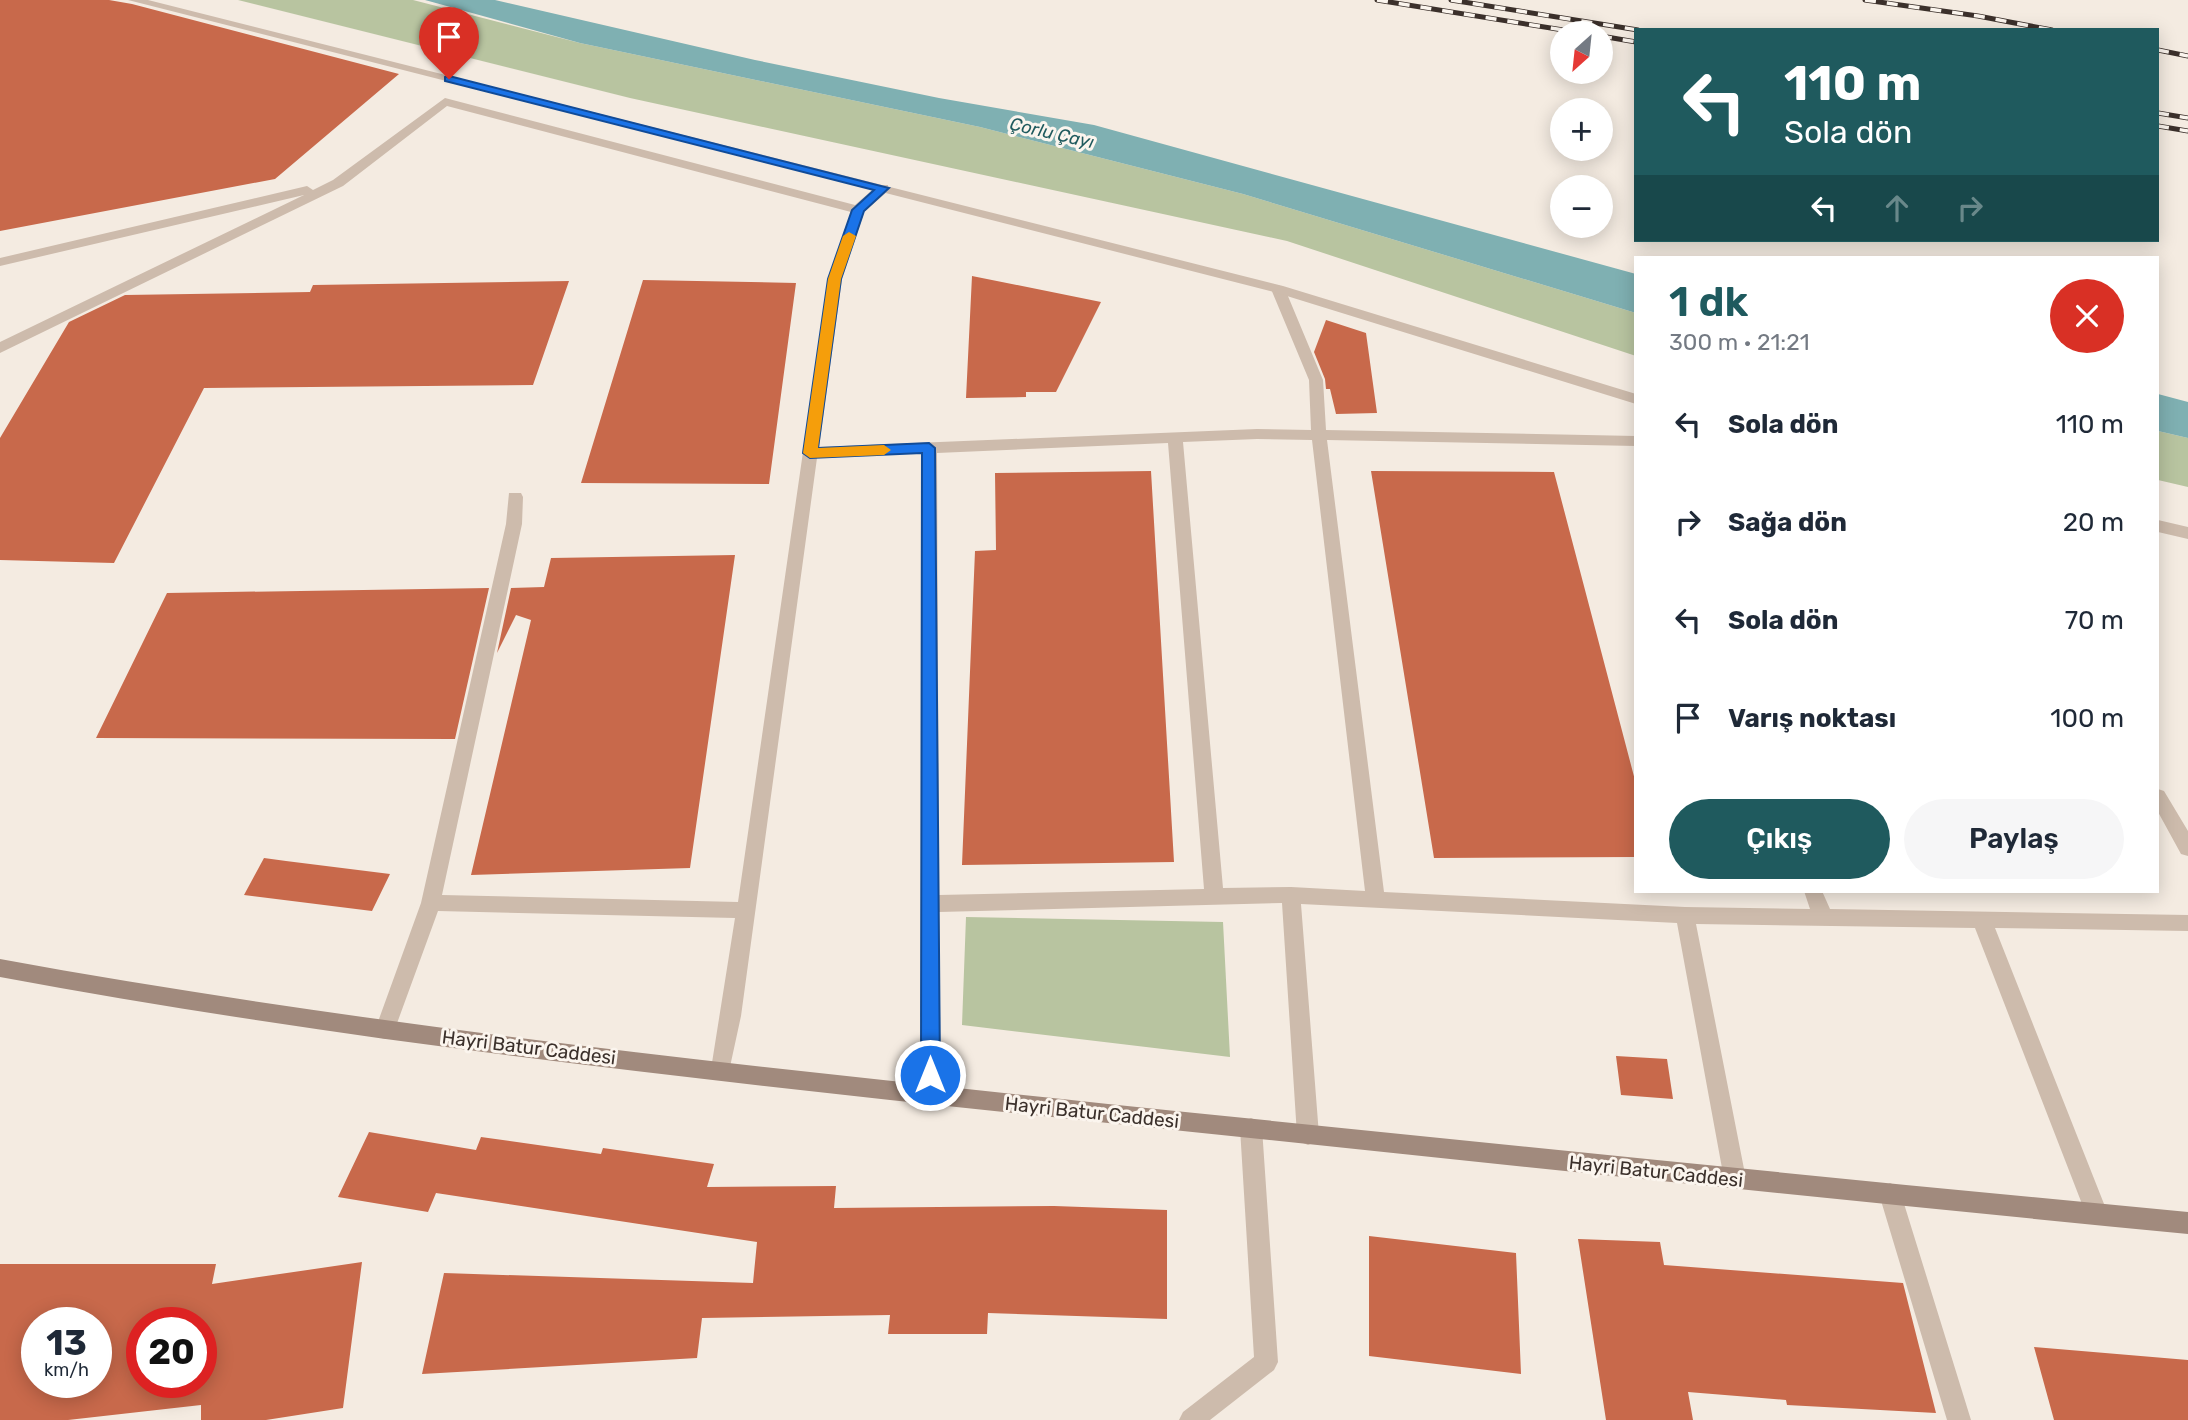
<!DOCTYPE html>
<html lang="tr">
<meta charset="utf-8">
<style>
body{margin:0;font-family:Rubik,sans-serif;background:#f6f6f7;color:#1f2937;height:100vh;display:flex;flex-direction:column;font-size:26px;white-space:nowrap}
*{box-sizing:border-box;margin:0}
p{font-size:23px;color:#747a83}
.icon{flex:none;width:38px;height:38px;fill:none;stroke:currentColor;stroke-width:2;stroke-linecap:round;stroke-linejoin:round}
.map{position:relative;flex:1;overflow:hidden}
.details{position:absolute;left:1634px;top:256px;width:525px;height:637px;display:flex;flex-direction:column;background:#fff;border-radius:0px;box-shadow:0 4px 18px #0003}
.details>*{flex:none}
.top-card{position:absolute;left:1634px;top:28px;width:525px;height:214px;border-radius:0px;box-shadow:0 4px 18px #0003;background:#1f5a5e;color:#fff;overflow:hidden}
.needle{width:46px;rotate:207deg}
.tools{position:absolute;left:1550px;top:21px;display:grid;gap:14px}
.tools a{display:grid;place-items:center;width:63px;height:63px;border-radius:50%;background:#fff;box-shadow:0 4px 18px #0003;font-size:35px}
.speed{position:absolute;left:21px;top:1307px;display:flex;gap:14px;font-size:35px;font-weight:700;text-align:center}
.speed>*{display:grid;place-content:center;width:91px;height:91px;border-radius:50%;background:#fff;box-shadow:0 4px 18px #0003;line-height:1}
.speed small{font-size:18px;font-weight:400}
.speed .limit{border:10px solid #d22;background:#fff;color:#111}
.pin{position:absolute;display:grid;place-items:center;width:60px;height:60px;color:#fff;margin:-72px -30px;border-radius:50% 50% 50% 0;rotate:-45deg;box-shadow:0 0 7px #0007}
.pin .icon{rotate:45deg}
.me{position:absolute;width:77px;margin:-38px;rotate:0deg;stroke-linejoin:round;filter:drop-shadow(0 0 5px #0008)}
.turn{display:flex;align-items:center;gap:24px;height:147px;padding:0 35px;font-size:32px}
.turn .icon{width:91px;height:91px;stroke-width:2.5}
.turn b{display:block;font-size:49px;line-height:60px}
.lanes{display:flex;align-items:center;height:66px;padding:0 35px;background:#0003;justify-content:center;gap:35px;direction:ltr}
.lanes .off{opacity:.35}
.round{display:grid;place-items:center;flex:none;width:74px;height:74px;border-radius:37px;background:#f6f6f7}
.headline{display:flex;align-items:center;justify-content:space-between;height:119px;padding:0 35px}
h1{font-size:42px;font-weight:600;line-height:52px;color:#1f5a5e}
.cta{display:flex;gap:14px;margin-top:auto;padding:14px 35px}
.cta a{flex:1;height:80px;border-radius:42px;background:#1f5a5e;color:#fff;font-size:28px;font-weight:600;line-height:80px;text-align:center}
.cta a+a{background:#f6f6f7;color:#1f2937}
ul{padding:0;list-style:none}
li{display:flex;align-items:center;gap:21px;height:98px;padding:0 35px}
li div{flex:1}
li b{display:block;font-size:26px}
li em{font-style:normal}
.map>svg:first-child{display:block}
.green{fill:#b8c4a0}
.water{fill:#7fb0b2}
.building{fill:#c8694b;fill-rule:evenodd}
.lines{fill:none;stroke-linecap:round;stroke-linejoin:round}
.lane{fill:#cdbbac;fill-rule:evenodd}
.street{fill:#cdbbac;fill-rule:evenodd}
.secondary{fill:#a18a7d;fill-rule:evenodd}
.rail-casing{stroke:#3b302b;stroke-width:5}
.rail{stroke:#fbf5ee;stroke-width:3.5;stroke-dasharray:11;stroke-linecap:butt}
.route{fill:#1a73e8;stroke:#114b97;stroke-width:2}
.slow{fill:#f59e0b}
.labels{text-anchor:middle;stroke-width:6;stroke-linejoin:round;paint-order:stroke}
.far-water-label{font-size:18px;font-style:italic;fill:#1f5a5e;stroke:#fbf5ee}
.street-label{font-size:19px;fill:#3b302b;stroke:#fbf5ee}
</style>
<div class="map">
<svg width="2188" height="1420" viewBox="0 0 2188 1420">
<rect width="100%" height="100%" fill="#f4ebe1"/>
<path class="green" d="M238,0H413L580,43L980,127L1243,194L1636,313V356L1287,241L630,98Z
M2158,431L2188,438V487L2158,480Z
M966,917L1223,922L1230,1057L962,1025Z"/>
<path class="water" d="M425,0H495L755,60L939,98L1094,125L1636,274V313L1243,194L980,127L580,43Z
M2158,394L2188,402V438L2158,431Z"/>
<path class="building" d="M0,0H109L132,4L399,74L275,179L0,231Z
M972,276L1101,302L1056,392H1026V397L966,398Z
M643,280L796,283L769,484L581,483Z
M569,281L533,385L204,388L114,563L0,560V438L69,322L125,295L310,292L313,285Z
M1326,320L1366,333L1377,413L1336,414L1330,389H1326L1325,379L1314,352Z
M1151,471L1174,862L962,865L975,551L996,550L995,473Z
M1371,471L1554,472L1636,784V857L1434,858Z
M735,555L690,868L471,875L531,620L516,615L497,653L511,588L544,587L551,558Z
M489,588L455,739L96,738L167,593Z
M264,858L286,861L390,874L372,911L244,895Z
M1616,1056L1667,1059L1673,1099L1621,1095Z
M369,1132L476,1150L481,1137L601,1154L603,1148L714,1164L707,1187L836,1186L834,1208L1054,1206L1167,1210V1319L988,1313L987,1334H888L890,1315L702,1318L697,1358L422,1374L444,1273L753,1283L757,1242L436,1193L428,1212L338,1197Z
M1369,1236L1516,1253L1521,1374L1369,1356Z
M1578,1239L1660,1242L1664,1265L1903,1283L1936,1413L1787,1405L1786,1400L1688,1392L1693,1420H1606Z
M362,1262L343,1408L266,1420H201V1405L68,1420H0V1264H216L212,1284ZM37,1323H96V1382H37ZM142,1323H201V1382H142Z
M2034,1347L2188,1360V1420H2054Z"/>
<g class="lines">
<path class="lane" d="M445,98L855,205L878,185H888V191L864,212L842,279L819,447L1257,429L1311,430L1309,380L1271,289L1278,285L1285,289L1323,380L1326,430L1636,436V446L1327,440L1384,892L1685,907L1810,909L1804,891H1822L1830,909L2188,915V931L1995,928L2108,1214L2105,1222L2097,1225L2089,1222L1975,928L1696,924L1746,1179L1743,1186L1735,1189L1727,1186L1724,1179L1677,923L1301,904L1319,1135L1315,1142L1308,1145L1301,1142L1297,1135L1282,903L939,912L941,1095L938,1102L931,1105L924,1102L921,1095V453L817,458L741,1016L728,1076L721,1079L714,1076L711,1069L735,918L438,911L392,1037L385,1039L378,1037L375,1030L421,903L506,524L509,493H521L523,497L522,524L442,895L738,902L828,279L851,212L447,106L343,186L0,353V342L304,195L0,266V258L307,186L313,190L333,180ZM1257,439L1312,440L1365,891L1291,887L1223,888L1183,442ZM1168,443L1204,889L939,895L937,453Z
M2158,789L2164,791L2188,831V856L2181,854L2158,812Z"/>
<path class="street" d="M128,0H148L1283,286L1636,394V404L1274,292Z
M2158,520L2188,527V539L2158,532Z
M1251,1118L1258,1121L1262,1128L1278,1362L1274,1370L1210,1420H1179L1183,1412L1254,1357L1240,1128L1244,1121Z
M1890,1183L1898,1187L1901,1194L1971,1420H1947L1879,1194L1882,1187Z"/>
<path class="secondary" d="M0,959C366,1026 738,1065 1108,1104C1468,1141 1828,1178 2188,1212V1234C1828,1199 1468,1161 1108,1123C738,1084 366,1045 0,977Z"/>
<g class="rail-casing">
<path id="rail" d="M1377,0L1582,33
M1451,0L1638,30
M1865,0L1978,16L2052,30
M1601,36L1636,42
M2158,50L2188,56
M2158,113L2188,118
M2158,126L2188,131"/>
</g>
<use href="#rail" class="rail"/>
</g>
<path class="route" d="M449,76L889,188L864,211L841,279L818,448L929,443L935,448L940,1075L937,1081L930,1084L924,1081L921,1075L922,453L810,458L803,453L828,279L852,210L874,190L445,81V77Z"/>
<path class="slow" d="M849,232L856,236L841,279L818,448L884,445L891,450L884,455L810,458L803,453L828,279L843,236Z"/>
<g class="labels">
<g class="far-water-label">
<text transform="translate(1052 133) rotate(13)" y="6">Çorlu Çayı</text>
</g>
<g class="street-label">
<text transform="translate(529 1047) rotate(7)" y="7">Hayri Batur Caddesi</text>
<text transform="translate(1092 1112) rotate(6)" y="7">Hayri Batur Caddesi</text>
<text transform="translate(1656 1171) rotate(6)" y="7">Hayri Batur Caddesi</text>
</g>
</g>
</svg>
<div class="tools">
<a><svg class="needle" viewBox="-14 -14 28 28"><path d="M0-13l5 13h-10z" fill="#e53935"/><path d="M0 13l5-13h-10z" fill="#747a83"/></svg></a>
<a>+</a>
<a>−</a>
</div>
<div class="speed"><div>13<small>km/h</small></div><div class="limit">20</div></div>
<div class="pin" style="left:449px;top:79px;background:#d93025"><svg class="icon" aria-label="arrive" viewBox="0 0 24 24"><path d="M6 21V4h12l-3 4 3 4H6"/></svg></div>
<svg class="me" style="left:930px;top:1075px" viewBox="-20 -20 40 40"><circle r="17" fill="#1a73e8" stroke="#fff" stroke-width="3"/><path d="M0-11L8 9 0 5-8 9z" fill="#fff"/></svg>
<div class="top-card">
<div class="turn"><svg class="icon" aria-label="left" viewBox="0 0 24 24"><path d="M17 20v-9H6M10 6l-5 5 5 5"/></svg><div><b>110 m</b>Sola dön</div></div>
<div class="lanes"><svg class="icon" aria-label="left" viewBox="0 0 24 24"><path d="M17 20v-9H6M10 6l-5 5 5 5"/></svg><svg class="icon off" aria-label="ahead" viewBox="0 0 24 24"><path d="M12 20V5M6 11l6-6 6 6"/></svg><svg class="icon off" aria-label="right" viewBox="0 0 24 24"><path d="M7 20v-9h11M14 6l5 5-5 5"/></svg></div>
</div>
<section class="details">
<div class="headline"><div><h1>1 dk</h1><p>300 m · 21:21</p></div><a class="round" style="background:#d93025;color:#fff"><svg class="icon" aria-label="close" viewBox="0 0 24 24"><path d="M6 6l12 12M18 6L6 18"/></svg></a></div>
<ul>
<li><svg class="icon" aria-label="left" viewBox="0 0 24 24"><path d="M17 20v-9H6M10 6l-5 5 5 5"/></svg><div><b>Sola dön</b></div><em>110 m</em></li>
<li><svg class="icon" aria-label="right" viewBox="0 0 24 24"><path d="M7 20v-9h11M14 6l5 5-5 5"/></svg><div><b>Sağa dön</b></div><em>20 m</em></li>
<li><svg class="icon" aria-label="left" viewBox="0 0 24 24"><path d="M17 20v-9H6M10 6l-5 5 5 5"/></svg><div><b>Sola dön</b></div><em>70 m</em></li>
<li><svg class="icon" aria-label="arrive" viewBox="0 0 24 24"><path d="M6 21V4h12l-3 4 3 4H6"/></svg><div><b>Varış noktası</b></div><em>100 m</em></li>
</ul>
<div class="cta"><a>Çıkış</a><a>Paylaş</a></div>
</section>
</div>
